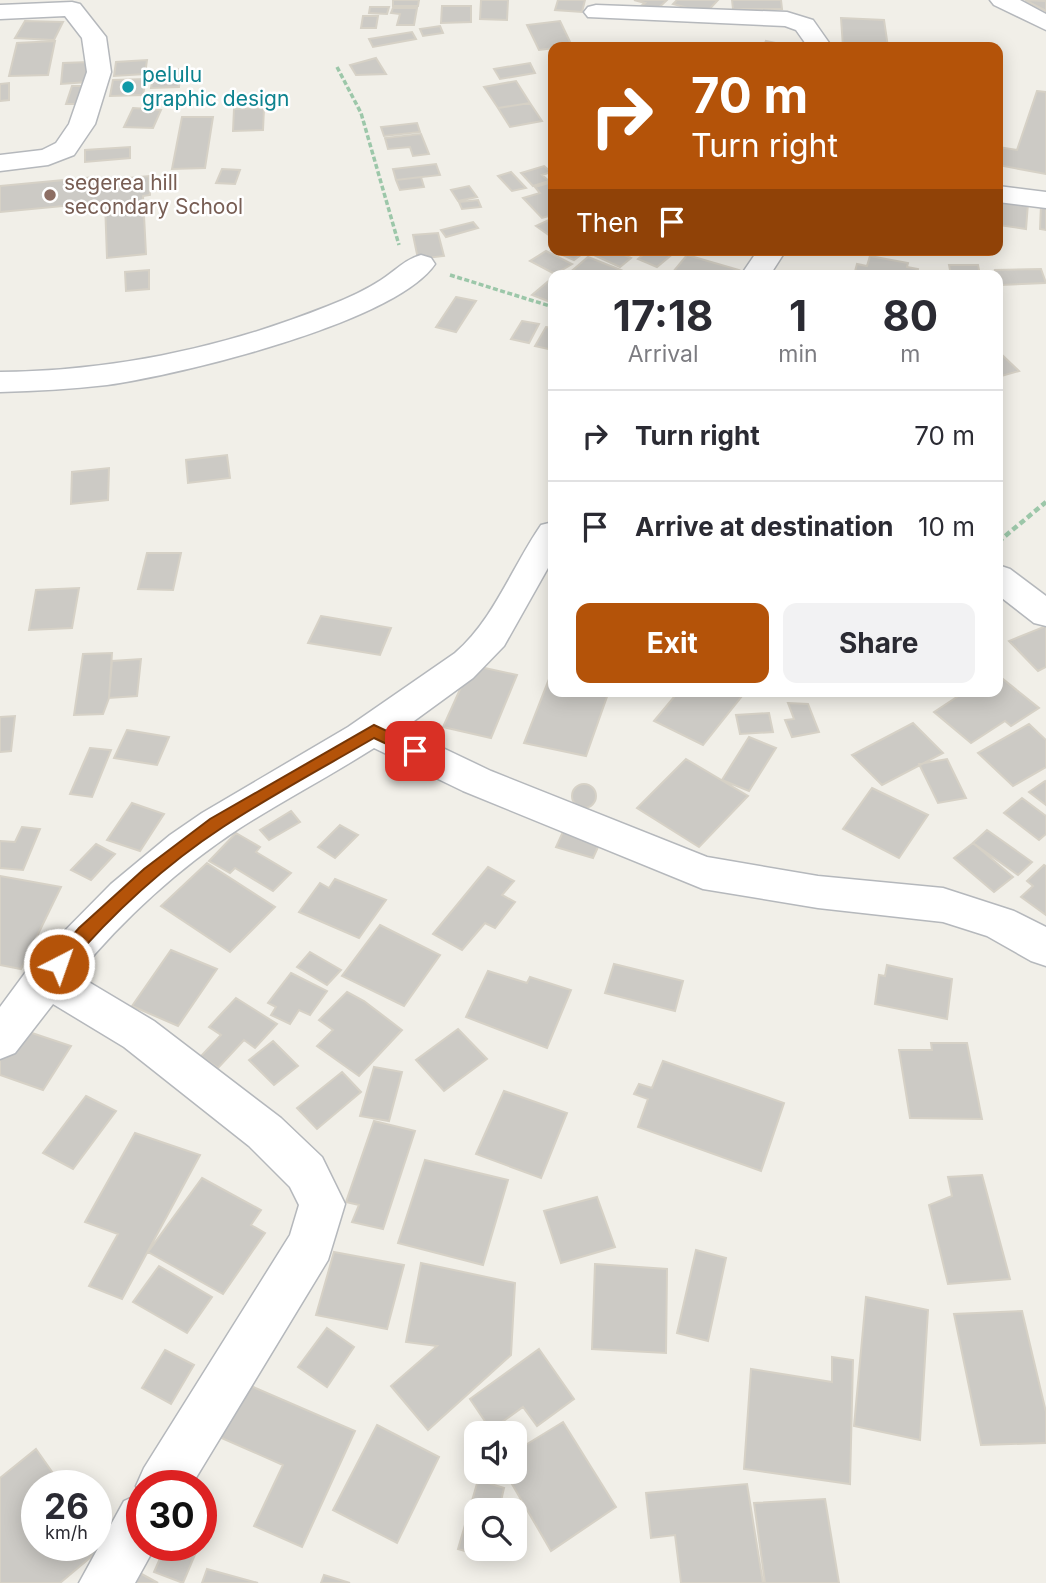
<!DOCTYPE html>
<style>
body{margin:0;font-family:Inter,sans-serif;background:#f2f2f3;color:#2b2b33;height:100vh;display:flex;flex-direction:column;font-size:26px;white-space:nowrap}
*{box-sizing:border-box;margin:0}
p{font-size:23px;color:#7c7c81}
.icon{flex:none;width:38px;height:38px;fill:none;stroke:currentColor;stroke-width:2;stroke-linecap:round;stroke-linejoin:round}
.map{position:relative;flex:1;overflow:hidden}
.sheet{position:absolute;left:548px;top:270px;width:455px;height:427px;display:flex;flex-direction:column;background:#fff;border-radius:14px;box-shadow:0 4px 18px #0003}
.sheet>*{flex:none}
.banner{position:absolute;left:548px;top:42px;width:455px;height:214px;border-radius:14px;box-shadow:0 4px 18px #0003;background:#b45309;color:#fff;overflow:hidden}
.buttons{position:absolute;left:464px;top:1421px;display:grid;gap:14px}
.buttons a{display:grid;place-items:center;width:63px;height:63px;border-radius:14px;background:#fff;box-shadow:0 4px 18px #0003;font-size:35px}
.speed{position:absolute;left:21px;top:1470px;display:flex;gap:14px;font-size:35px;font-weight:700;text-align:center}
.speed>*{display:grid;place-content:center;width:91px;height:91px;border-radius:50%;background:#fff;box-shadow:0 4px 18px #0003;line-height:1}
.speed small{font-size:18px;font-weight:400}
.speed .limit{border:10px solid #d22;background:#fff;color:#111}
.pin{position:absolute;display:grid;place-items:center;width:60px;height:60px;color:#fff;margin:-30px;border-radius:14px;box-shadow:0 4px 10px #0006}
.me{position:absolute;width:77px;margin:-38px;rotate:41deg;stroke-linejoin:round;filter:drop-shadow(0 0 5px #0008)}
.turn{display:flex;align-items:center;gap:24px;height:147px;padding:0 28px;font-size:32px}
.turn .icon{width:91px;height:91px;stroke-width:2.5}
.turn b{display:block;font-size:49px;line-height:60px}
.then{display:flex;align-items:center;height:66px;padding:0 28px;background:#0003;gap:14px;font-size:26px}
.eta{display:flex;justify-content:space-evenly;align-items:center;height:119px;text-align:center}
.eta b{font-size:42px;font-weight:700;line-height:49px}
.primary-button{display:flex;gap:14px;margin-top:auto;padding:14px 28px}
.primary-button a{flex:1;height:80px;border-radius:14px;background:#b45309;color:#fff;font-size:28px;font-weight:700;line-height:80px;text-align:center}
.primary-button a+a{background:#f2f2f3;color:#2b2b33}
ul{padding:0;list-style:none}
li{display:flex;align-items:center;gap:21px;height:91px;padding:0 28px;border-top:2px solid #e1e1e2}
li div{flex:1}
li b{display:block;font-size:26px}
li em{font-style:normal}
.map>svg:first-child{display:block}
.building{fill:#cccac5;stroke:#d6d1c6;stroke-width:2}
.lines{fill:none;stroke-linecap:round;stroke-linejoin:round}
.minor-casing{stroke:#b5b8bc;stroke-width:3}
.path-far1{stroke:#9cc7a9;stroke-width:3.5;stroke-dasharray:5 2.5;stroke-linecap:butt}
.path{stroke:#9cc7a9;stroke-width:4.5;stroke-dasharray:6 3.5;stroke-linecap:butt}
.minor{fill:#fff;fill-rule:evenodd}
.route{fill:#b45309;stroke:#753606;stroke-width:2}
.culture-dot{fill:#0f9aa8;stroke:#fff;stroke-width:2.5}
.education-dot{fill:#8d6e63;stroke:#fff;stroke-width:2.5}
.labels{text-anchor:middle;stroke-width:5;stroke-linejoin:round;paint-order:stroke}
.far-culture-label{font-size:21px;fill:#0d838f;stroke:#fff;text-anchor:start}
.far-education-label{font-size:21px;fill:#785e54;stroke:#fff;text-anchor:start}
</style>
<div class="map">
<svg width="1046" height="1583" viewBox="0 0 1046 1583">
<rect width="100%" height="100%" fill="#f1efe8"/>
<path class="building" d="M393,0H419L418,6H393Z
M481,0H508L507,20L480,19Z
M558,0H585L582,12L555,10Z
M634,0H667L653,13L638,8L645,3Z
M677,0H718L706,13L673,4Z
M732,0H781L782,9H733Z
M1025,0L1046,1V11Z
M442,6H471V22L441,23Z
M370,7H389L387,14L369,13Z
M393,8H417L414,25H397L400,14L391,13Z
M363,16H378L376,28H361Z
M841,18L884,20L888,47H843Z
M25,21L63,22L54,40L15,38Z
M560,21L572,46L539,50L527,25Z
M440,26L443,33L423,36L420,29Z
M412,32L416,39L373,47L369,39Z
M55,41L48,75L9,76L17,43Z
M766,41L795,47H763Z
M376,58L386,74L356,75L350,65Z
M147,60L145,74L114,76L116,62Z
M89,62L88,82L61,84L63,63Z
M530,63L535,73L500,79L494,69Z
M181,69L179,87L151,88L154,71Z
M146,79L143,95L110,96L113,80Z
M516,81L530,103L498,108L484,87Z
M9,83V100L0,101V84Z
M72,86H93L88,104H66Z
M1037,91L1046,92V174L998,165V147L1017,150Z
M530,103L542,121L510,127L498,108Z
M133,108L161,110L153,128L124,127Z
M264,108L263,130L233,131L234,109Z
M182,117H213L205,168L172,169Z
M417,123L420,132L384,136L381,127Z
M421,134L429,154L413,156L410,147L388,149L385,138Z
M130,147V158L85,162V150Z
M436,164L440,175L396,180L393,169Z
M544,166L551,172L542,175L549,181L533,186L521,173Z
M222,169L240,170L235,184L216,183Z
M511,172L526,188L512,191L498,176Z
M149,176L150,195L143,196L146,254L107,258L105,202L0,212V186L97,177L96,181Z
M421,177L424,187L400,190L396,180Z
M549,183L553,187V215L542,218L523,198L540,193L535,187Z
M469,186L477,197L458,201L451,190Z
M998,199L1028,203L1026,229L998,225Z
M478,200L481,207L462,209L459,202Z
M1041,205L1046,206V230L1040,229Z
M553,218V238L536,226Z
M473,222L478,228L446,237L441,230Z
M438,233L444,256L418,259L413,235Z
M553,248L574,250L582,254L574,260L551,250Z
M583,250H613L631,258L620,267Z
M649,250H671L675,252L657,267L638,259Z
M546,251L572,264L555,274L530,261Z
M687,255L739,270L735,275H683L673,272Z
M870,256L908,263L907,267L918,269L917,275H854L857,264L867,266Z
M588,257L621,270L615,275H567Z
M949,265H978L980,275H951Z
M1041,269L1046,283L1000,285L995,270Z
M149,270V289L126,291L125,272Z
M552,278L553,303L532,295Z
M456,297L476,301L456,332L436,327Z
M522,321L539,324L529,343L511,339Z
M546,327L553,328V350L535,346Z
M998,351L1019,371L998,377Z
M227,455L230,478L188,483L186,460Z
M109,468L108,500L71,504L72,472Z
M147,553H181L173,590L138,589Z
M79,588L72,628L29,630L36,590Z
M321,616L391,628L380,655L308,643Z
M1046,626V667L1038,671L1009,641Z
M112,653L109,698L103,714L74,715L83,654Z
M141,659L137,696L109,698L112,661Z
M471,665L517,675L491,738L443,727Z
M998,675L1039,708L1011,726L1005,721L971,743L934,712L966,691H998Z
M549,679L553,680V691H609L586,756L524,743Z
M679,691H746L703,745L654,721Z
M788,703L808,704L819,732L792,737L785,720L794,719Z
M769,713L773,732L740,734L736,715Z
M15,716L11,751L0,752V717Z
M913,723L943,753L882,785L852,755Z
M1029,724L1046,740V767L1013,786L978,753Z
M127,730L169,737L157,765L114,758Z
M749,737L776,748L749,791L722,780Z
M90,748L111,750L92,797L70,794Z
M686,759L748,796L699,847L637,808Z
M947,759L966,798L938,803L919,764Z
M1045,781L1046,782V805L1029,792Z
M572 796a12 12 0 1 1 24 0a12 12 0 1 1-24 0Z
M872,788L928,815L899,858L843,829Z
M1022,798L1046,816V834L1039,840L1004,813Z
M132,803L164,814L140,851L107,840Z
M291,811L300,822L269,840L260,830Z
M567,823L604,834L593,858L556,847Z
M340,825L358,835L335,858L318,847Z
M22,827L40,829L23,870L0,868V841L15,842Z
M987,830L1032,862L1018,875L973,843Z
M236,833L260,847L256,852L291,873L273,891L235,868L230,873L209,861Z
M973,843L1013,877L994,892L954,858Z
M96,844L115,854L91,880L71,870Z
M207,863L275,907L230,952L161,906Z
M1044,865L1046,866V915L1021,897L1033,886L1027,881Z
M488,867L514,881L502,895L515,902L495,928L485,923L462,950L433,934Z
M0,876L61,887L21,969L0,965Z
M335,879L386,900L359,938L299,912L320,883L329,888Z
M380,925L440,955L404,1006L342,976Z
M171,950L217,969L178,1026L132,1006Z
M310,952L341,970L327,985L297,967Z
M614,964L683,981L675,1011L605,993Z
M887,965L952,979L947,1019L875,1004L879,975L885,976Z
M488,971L527,983L530,977L571,990L547,1048L466,1017Z
M291,973L327,991L310,1015L299,1010L290,1024L271,1015L276,1007L268,1003Z
M347,992L364,1001L402,1030L359,1076L317,1046L333,1030L319,1020Z
M236,998L277,1024L255,1048L244,1040L218,1068L201,1056L221,1035L209,1027Z
M17,1028L71,1046L43,1090L0,1075V1055Z
M458,1029L487,1059L444,1091L416,1060Z
M273,1041L298,1066L274,1085L249,1060Z
M931,1043H967L982,1119L910,1118L899,1050H932Z
M663,1061L784,1103L761,1171L638,1127L648,1099L634,1094L639,1084L652,1088Z
M374,1067L402,1072L389,1121L360,1116Z
M342,1072L361,1092L317,1129L297,1108Z
M504,1091L567,1113L541,1178L476,1154Z
M86,1096L116,1111L73,1169L43,1153Z
M374,1121L415,1131L383,1229L352,1222L359,1205L346,1202Z
M135,1133L200,1155L122,1299L89,1286L118,1234L85,1222Z
M425,1160L508,1180L483,1265L398,1243Z
M982,1175L1010,1279L948,1284L929,1205L952,1196L948,1177Z
M202,1178L261,1210L251,1225L265,1233L223,1294L148,1252Z
M597,1197L615,1247L561,1263L544,1211Z
M696,1250L726,1258L708,1341L677,1333Z
M334,1252L404,1265L387,1329L316,1315Z
M421,1263L515,1283L511,1355L428,1430L391,1386L437,1346L406,1342Z
M595,1264L667,1269L666,1353L592,1349Z
M159,1266L212,1297L187,1333L133,1302Z
M866,1297L928,1310L920,1440L854,1426Z
M1022,1311L1046,1412V1443L981,1445L954,1314Z
M327,1328L354,1347L327,1387L298,1367Z
M539,1349L574,1399L537,1426L523,1407L491,1430L470,1399Z
M165,1350L194,1365L171,1404L142,1388Z
M832,1357L853,1360L850,1484L744,1469L751,1369L832,1382Z
M244,1383L355,1431L302,1547L254,1526L283,1465L217,1436Z
M563,1422L616,1507L551,1551L505,1472H514V1452Z
M377,1425L439,1457L397,1543L333,1510Z
M36,1449L62,1486H37V1545H96V1535L104,1546L60,1583H0V1478Z
M478,1480L504,1488L499,1510H476V1549H488L486,1557L458,1549Z
M747,1484L763,1583H681L675,1535L651,1538L646,1493Z
M825,1499L839,1583H765L754,1503Z
M166,1545H199L183,1583L154,1572Z
M207,1569L258,1583H202Z
M138,1572L158,1583H132Z
M324,1575L350,1583H321Z"/>
<g class="lines">
<g class="minor-casing">
<path id="minor" d="M990,0H1020L1046,14V30L994,5Z
M72,2L80,4L106,37L111,72L95,124L74,155L48,165L0,171V155L42,150L56,143L69,124L87,72L82,38L65,16L0,19V5Z
M596,5L787,12L813,20L832,47H808L796,30L785,26L588,17L584,12L588,7Z
M998,186L1046,192V208L998,202Z
M758,250H786L770,275H741Z
M421,255L431,258L435,264C395,323 179,375 107,385C71,389 36,391 0,392V372C113,371 223,348 328,306C346,299 364,291 381,280C394,272 405,259 421,255Z
M553,522V559L504,646L473,678L403,729L491,771L707,857L818,876L943,888L1014,911L1046,927V966L1031,961L987,936L943,922L818,908L703,889L463,791L374,748C330,776 284,800 240,828C179,868 124,918 77,975L154,1021L281,1118L322,1157L345,1204L328,1260L191,1486H142V1545H156L135,1583H79L124,1501L139,1494L136,1486L144,1468L290,1235L299,1205L290,1187L249,1146L124,1047L53,1004L15,1053L0,1059V1007L31,965L111,884L170,835L202,813L348,727L455,653C494,619 512,567 541,525Z
M998,565L1010,569L1046,596V626L1034,623L998,595Z"/>
</g>
<path class="path-far1" d="M337,67L361,113L399,245
M450,275L553,307"/>
<path class="path" d="M998,542L1046,502"/>
<use href="#minor" class="minor"/>
</g>
<path class="route" d="M374,725L421,747L423,751L421,755H410L374,738C324,767 272,795 223,827C165,865 110,916 65,969L59,971L53,969L50,964L53,958L79,928L144,869L210,819Z"/>
<circle class="culture-dot" cx="128" cy="87" r="7"/>
<circle class="education-dot" cx="50" cy="195" r="7"/>
<g class="labels">
<g class="far-culture-label">
<text x="142" y="82">pelulu<tspan x="142" dy="24">graphic design</tspan></text>
</g>
<g class="far-education-label">
<text x="64" y="190">segerea hill<tspan x="64" dy="24">secondary School</tspan></text>
</g>
</g>
</svg>
<div class="buttons">
<a><svg class="icon" aria-label="sound" viewBox="0 0 24 24"><path d="M4 9h4l5-4v14l-5-4H4zM17 9q2 3 0 6"/></svg></a>
<a><svg class="icon" aria-label="search" viewBox="0 0 24 24"><circle cx="10" cy="10" r="6"/><path d="M15 15l6 6"/></svg></a>
</div>
<div class="speed"><div>26<small>km/h</small></div><div class="limit">30</div></div>
<div class="pin" style="left:415px;top:751px;background:#d93025"><svg class="icon" aria-label="arrive" viewBox="0 0 24 24"><path d="M6 21V4h12l-3 4 3 4H6"/></svg></div>
<svg class="me" style="left:59px;top:964px" viewBox="-20 -20 40 40"><circle r="17" fill="#b45309" stroke="#fff" stroke-width="3"/><path d="M0-11L8 9 0 5-8 9z" fill="#fff"/></svg>
<div class="banner">
<div class="turn"><svg class="icon" aria-label="right" viewBox="0 0 24 24"><path d="M7 20v-9h11M14 6l5 5-5 5"/></svg><div><b>70 m</b>Turn right</div></div>
<div class="then">Then<svg class="icon" aria-label="arrive" viewBox="0 0 24 24"><path d="M6 21V4h12l-3 4 3 4H6"/></svg></div>
</div>
<section class="sheet">
<div class="eta">
<div><b>17:18</b><p>Arrival</p></div>
<div><b>1</b><p>min</p></div>
<div><b>80</b><p>m</p></div>
</div>
<ul>
<li><svg class="icon" aria-label="right" viewBox="0 0 24 24"><path d="M7 20v-9h11M14 6l5 5-5 5"/></svg><div><b>Turn right</b></div><em>70 m</em></li>
<li><svg class="icon" aria-label="arrive" viewBox="0 0 24 24"><path d="M6 21V4h12l-3 4 3 4H6"/></svg><div><b>Arrive at destination</b></div><em>10 m</em></li>
</ul>
<div class="primary-button"><a>Exit</a><a>Share</a></div>
</section>
</div>
